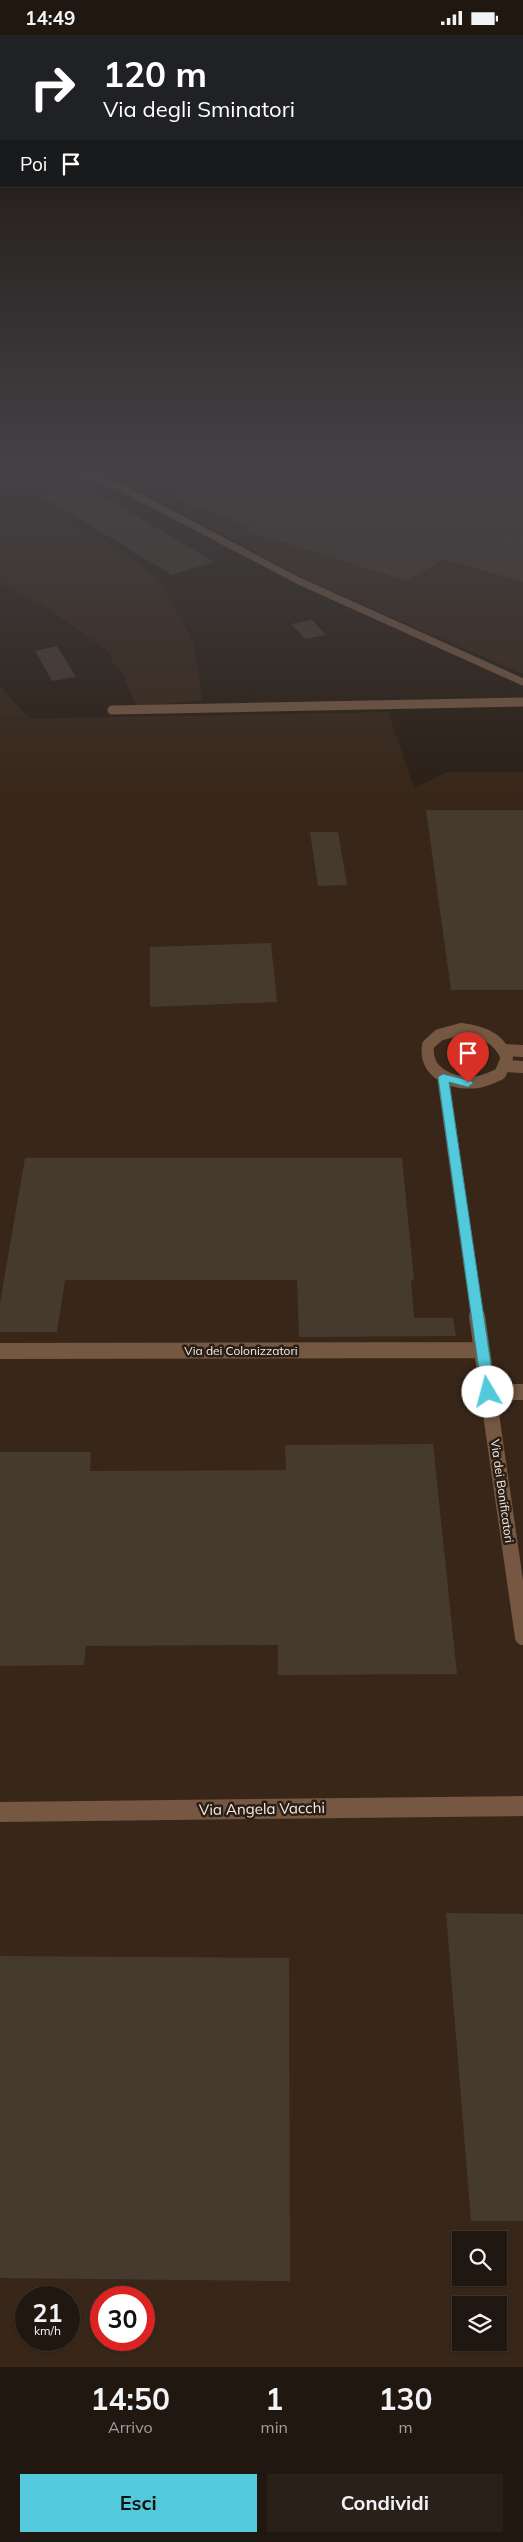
<!DOCTYPE html>
<html lang="it">
<style>
body{margin:0;font-family:Mulish,sans-serif;background:#282019;color:#f1f3f6;height:100vh;display:flex;flex-direction:column;font-size:19px;white-space:nowrap}
*{box-sizing:border-box;margin:0}
p{font-size:16px;color:#a29f9f}
.icon{flex:none;width:28px;height:28px;fill:none;stroke:currentColor;stroke-width:2;stroke-linecap:round;stroke-linejoin:round}
.map{position:relative;height:2332px;overflow:hidden}
.side{display:flex;flex-direction:column;background:#201710;flex:1}
.side>*{flex:none}
.banner{position:absolute;left:0px;top:0px;width:524px;height:152px;box-shadow:0 1px 4px #0004,0 0 0 1px #3d3630;background:#202124;color:#fff;overflow:hidden}
.buttons{position:absolute;left:452px;top:2196px;display:grid;gap:10px}
.buttons a{display:grid;place-items:center;width:55px;height:55px;border-radius:0px;background:#201710;box-shadow:0 1px 4px #0004,0 0 0 1px #3d3630;font-size:25px}
.speed{position:absolute;left:15px;top:2251px;display:flex;gap:10px;font-size:25px;font-weight:700;text-align:center}
.speed>*{display:grid;place-content:center;width:65px;height:65px;border-radius:50%;background:#201710;box-shadow:0 1px 4px #0004,0 0 0 1px #3d3630;line-height:1}
.speed small{font-size:12px;font-weight:400}
.speed .limit{border:8px solid #d22;background:#fff;color:#111}
.pin{position:absolute;display:grid;place-items:center;width:42px;height:42px;color:#fff;margin:-51px -21px;border-radius:50% 50% 50% 0;rotate:-45deg;box-shadow:0 0 5px #0007}
.pin .icon{rotate:45deg}
.me{position:absolute;width:55px;margin:-28px;rotate:352deg;stroke-linejoin:round;filter:drop-shadow(0 0 4px #0008)}
.turn{display:flex;align-items:center;gap:18px;height:105px;padding:0 20px;font-size:22px}
.turn .icon{width:65px;height:65px;stroke-width:2.5}
.turn b{display:block;font-size:35px;line-height:42px}
.then{display:flex;align-items:center;height:48px;padding:0 20px;background:#0003;gap:10px;font-size:19px}
.eta{display:flex;justify-content:space-evenly;align-items:center;height:85px;text-align:center}
.eta b{font-size:30px;font-weight:700;line-height:35px}
.primary-button{display:flex;gap:10px;margin-top:auto;padding:10px 20px}
.primary-button a{flex:1;height:58px;border-radius:0px;background:#53cadc;color:#111;font-size:20px;font-weight:700;line-height:58px;text-align:center}
.primary-button a+a{background:#282019;color:#f1f3f6}
.status{display:flex;justify-content:space-between;align-items:center;height:35px;padding:0 25px;background:#201710;direction:ltr}
.status svg{height:14px;fill:currentColor}
.map>svg:first-child{display:block}
.built{fill:#382719;fill-rule:evenodd}
.building{fill:#46392e}
.lines{fill:none;stroke-linecap:round;stroke-linejoin:round}
.minor-far4{stroke:#765842;stroke-width:7}
.minor-far3{stroke:#765842;stroke-width:9}
.minor-far2{stroke:#765842;stroke-width:12}
.minor-far1{stroke:#765842;stroke-width:16}
.minor{stroke:#765842;stroke-width:20}
.route{fill:#53cadc;stroke:#36838f}
.labels{text-anchor:middle;stroke-width:5;stroke-linejoin:round;paint-order:stroke}
.street-label{font-size:12px;fill:#f4ebe4;stroke:#2b1f15}
.near-street-label{font-size:15px;fill:#f4ebe4;stroke:#2b1f15}
</style>
<div class="status"><b>14:49</b><svg viewBox="0 0 49 12"><path d="M0 12V9h3v3zM5 12V6h3v6zM10 12V3h3v9zM15 12V0h3v12zM26 1h20v11H26zM47 4h2v5h-2z"/></svg></div>
<div class="map">
<svg width="523" height="2332" viewBox="0 0 523 2332">
<rect width="100%" height="100%" fill="#2b1f15"/>
<path class="built" d="M110,436H523V639L311,547L155,462L103,440Z
M46,471L130,522L158,544L194,608L203,665L137,672L121,636L112,628L110,618L45,571L0,548V481Z
M0,651L29,683H0Z
M388,677L414,753L447,737H523V2332H0V684ZM461,2205H499V2242H461ZM26,2262H69V2305H26ZM101,2262H144V2305H101ZM461,2270H499V2308H461Z"/>
<path class="building" d="M219,436H488L523,445V547L444,524L407,546L247,496L251,493L171,460Z
M79,448L136,481L214,527L172,540L39,459Z
M312,585L326,600L305,604L291,589Z
M57,611L76,642L52,646L35,616Z
M426,775H523V955H451Z
M310,797H338L347,850L318,851Z
M271,908L277,967L150,972V912Z
M25,1123H402L414,1245H411L414,1283H453L456,1301L299,1302L297,1245H65L57,1297H0V1268Z
M433,1409L457,1639L278,1640V1610L86,1611L84,1630L0,1631V1417H91L90,1436L286,1435L285,1410Z
M446,1878L523,1879V2186H471Z
M0,1921L289,1923L290,2246L0,2243Z"/>
<g class="lines">
<path class="minor-far4" d="M65,436L94,442L120,452L299,546L523,647"/>
<path class="minor-far3" d="M112,675L523,667"/>
<path class="minor-far2" d="M461,994C482,997 499,1002 507,1023L500,1039C493,1042 485,1046 478,1047C453,1050 424,1039 428,1010L439,1000Z
M505,1015L523,1016
M506,1031L523,1032
M443,1042L477,1282"/>
<path class="minor-far1" d="M477,1281L523,1602
M0,1316L482,1315
M488,1357H523"/>
<path class="minor" d="M0,1777L523,1771"/>
</g>
<linearGradient id="sky" x2="0" y2="1"><stop stop-color="#18110c"/><stop offset="0.57" stop-color="#444246"/><stop offset="1" stop-color="#444246" stop-opacity="0"/></linearGradient>
<rect width="523" height="763" fill="url(#sky)"/>
<path class="route" d="M443,1039L471,1046L473,1048L468,1052L449,1047L495,1357L488,1363L482,1357L438,1042Z"/>
<g class="labels">
<g class="street-label">
<text x="241" y="1320">Via dei Colonizzatori</text>
<text transform="translate(502 1456) rotate(82)" y="4">Via dei Bonificatori</text>
</g>
<g class="near-street-label">
<text transform="translate(262 1774) rotate(-1)" y="5">Via Angela Vacchi</text>
</g>
</g>
</svg>
<div class="buttons">
<a><svg class="icon" aria-label="search" viewBox="0 0 24 24"><circle cx="10" cy="10" r="6"/><path d="M15 15l6 6"/></svg></a>
<a><svg class="icon" aria-label="layers" viewBox="0 0 24 24"><path d="M12 4l9 5-9 5-9-5zM3 14l9 5 9-5"/></svg></a>
</div>
<div class="speed"><div>21<small>km/h</small></div><div class="limit">30</div></div>
<div class="pin" style="left:468px;top:1048px;background:#d93025"><svg class="icon" aria-label="arrive" viewBox="0 0 24 24"><path d="M6 21V4h12l-3 4 3 4H6"/></svg></div>
<svg class="me" style="left:488px;top:1357px" viewBox="-20 -20 40 40"><circle r="19" fill="#fff"/><path d="M0-13L10 11 0 6-10 11z" fill="#53cadc"/></svg>
<div class="banner">
<div class="turn"><svg class="icon" aria-label="right" viewBox="0 0 24 24"><path d="M7 20v-9h11M14 6l5 5-5 5"/></svg><div><b>120 m</b>Via degli Sminatori</div></div>
<div class="then">Poi<svg class="icon" aria-label="arrive" viewBox="0 0 24 24"><path d="M6 21V4h12l-3 4 3 4H6"/></svg></div>
</div>
</div>
<section class="side">
<div class="eta">
<div><b>14:50</b><p>Arrivo</p></div>
<div><b>1</b><p>min</p></div>
<div><b>130</b><p>m</p></div>
</div>
<div class="primary-button"><a>Esci</a><a>Condividi</a></div>
</section>
